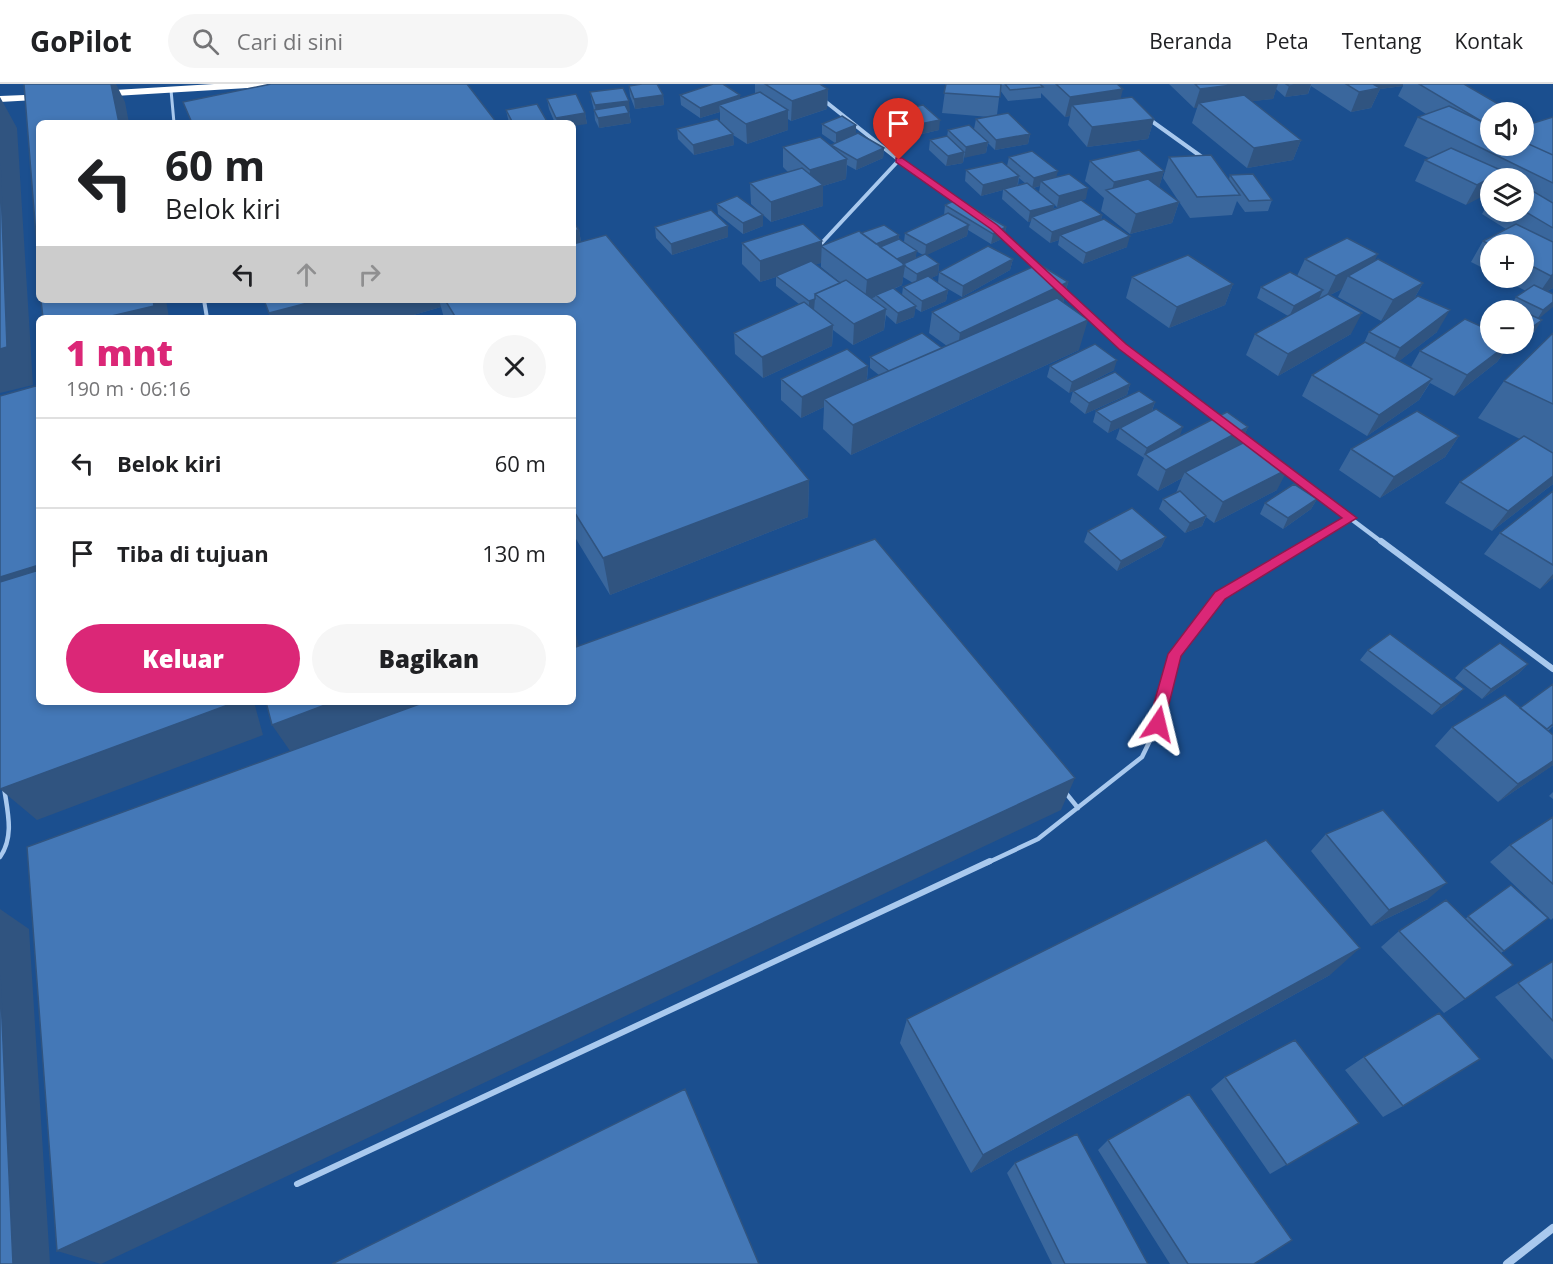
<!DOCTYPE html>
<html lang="id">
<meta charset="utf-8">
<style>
body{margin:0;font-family:"Open Sans",sans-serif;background:#f6f6f6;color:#202124;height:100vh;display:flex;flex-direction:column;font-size:22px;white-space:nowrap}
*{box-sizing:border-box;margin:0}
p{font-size:20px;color:#757577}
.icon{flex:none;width:33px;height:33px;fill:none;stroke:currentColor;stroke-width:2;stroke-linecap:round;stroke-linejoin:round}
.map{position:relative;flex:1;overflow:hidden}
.sheet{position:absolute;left:36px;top:231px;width:540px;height:390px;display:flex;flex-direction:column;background:#fff;border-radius:9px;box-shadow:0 3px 9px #0003}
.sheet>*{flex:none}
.hud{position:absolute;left:36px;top:36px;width:540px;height:183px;border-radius:9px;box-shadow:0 3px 9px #0003;background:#fff;color:#202124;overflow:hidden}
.buttons{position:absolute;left:1480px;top:18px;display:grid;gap:12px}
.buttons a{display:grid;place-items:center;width:54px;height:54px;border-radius:50%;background:#fff;box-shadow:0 3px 9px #0003;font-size:30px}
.pin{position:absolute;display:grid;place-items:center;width:51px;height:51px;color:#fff;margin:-62px -26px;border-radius:50% 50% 50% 0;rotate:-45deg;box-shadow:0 0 6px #0007}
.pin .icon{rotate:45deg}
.me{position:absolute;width:66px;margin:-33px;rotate:10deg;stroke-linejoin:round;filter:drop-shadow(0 0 4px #0008)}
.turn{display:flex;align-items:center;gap:21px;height:126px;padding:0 30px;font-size:27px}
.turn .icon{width:78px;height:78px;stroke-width:2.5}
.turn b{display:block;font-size:42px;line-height:51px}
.lanes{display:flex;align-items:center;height:57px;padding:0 30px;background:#0003;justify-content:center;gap:30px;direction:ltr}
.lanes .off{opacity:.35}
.round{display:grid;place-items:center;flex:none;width:63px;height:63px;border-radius:32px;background:#f6f6f6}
.head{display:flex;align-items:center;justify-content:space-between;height:102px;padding:0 30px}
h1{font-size:36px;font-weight:800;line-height:45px;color:#db2777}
.action{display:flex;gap:12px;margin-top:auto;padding:12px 30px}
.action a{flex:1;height:69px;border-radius:36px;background:#db2777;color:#fff;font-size:24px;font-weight:800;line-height:69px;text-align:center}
.action a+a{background:#f6f6f6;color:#202124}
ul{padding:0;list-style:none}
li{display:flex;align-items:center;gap:18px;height:90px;padding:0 30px;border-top:2px solid #e0e0e0}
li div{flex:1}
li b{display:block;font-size:22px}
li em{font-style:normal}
header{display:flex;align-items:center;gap:36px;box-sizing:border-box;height:84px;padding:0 30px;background:#fff;border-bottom:2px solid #e0e0e0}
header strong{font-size:28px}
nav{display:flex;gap:33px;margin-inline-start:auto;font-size:21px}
.search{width:420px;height:54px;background:#f6f6f6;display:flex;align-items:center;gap:15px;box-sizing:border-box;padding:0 21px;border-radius:33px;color:#757577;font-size:22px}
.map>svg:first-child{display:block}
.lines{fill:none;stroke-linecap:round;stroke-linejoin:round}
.lane-far3{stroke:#a9c9ee;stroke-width:3}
.lane-far2{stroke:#a9c9ee;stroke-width:4}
.lane-far1{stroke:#a9c9ee;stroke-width:4.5}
.lane{stroke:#a9c9ee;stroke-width:6}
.street-far3{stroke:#a9c9ee;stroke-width:4}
.street-far2{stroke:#a9c9ee;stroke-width:4.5}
.street-far1{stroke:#a9c9ee;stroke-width:6}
.street{stroke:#a9c9ee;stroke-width:8}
.highway{fill:#fff;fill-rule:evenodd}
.wall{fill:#3a679d;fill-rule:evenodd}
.shaded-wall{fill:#305480}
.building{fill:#4478b7;stroke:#305480;stroke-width:1.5}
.route{fill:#db2777;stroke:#8e194d;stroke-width:1.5}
</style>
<header>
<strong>GoPilot</strong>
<div class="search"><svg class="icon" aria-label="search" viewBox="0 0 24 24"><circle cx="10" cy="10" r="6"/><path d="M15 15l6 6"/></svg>Cari di sini</div>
<nav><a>Beranda</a><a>Peta</a><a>Tentang</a><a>Kontak</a></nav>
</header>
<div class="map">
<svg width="1553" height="1180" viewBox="0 0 1553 1180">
<rect width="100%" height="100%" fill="#1b4f8f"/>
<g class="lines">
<path class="lane-far3" d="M171,6L174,39"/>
<path class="lane-far2" d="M204,216L207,234
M1309,459L1350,434"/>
<path class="lane-far1" d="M1065,708L1078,724
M0,773C15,752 7,726 4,703
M987,779L1038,755L1142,673L1158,640L1161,619L1175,571L1220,512L1312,457"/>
<path class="lane" d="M297,1100L990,777"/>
<path class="street-far3" d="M821,14L899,76L961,120
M1146,33L1206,76
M999,147L1039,185
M818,163L899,76"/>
<path class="street-far2" d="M1060,204L1123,263L1221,337
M1282,383L1383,459"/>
<path class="street-far1" d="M1381,457L1553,585"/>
<path class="street" d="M1507,1180L1553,1144"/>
<path class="highway" d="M214,0H271L266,3L98,13L93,10L98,7Z
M49,10L53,11V15L0,18V12Z"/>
</g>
<path class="wall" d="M755,0H820L828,5L827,25L791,37L788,35V46L747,60L733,51L734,61L694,71L678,55L677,45L720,38V28L700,34L681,21L680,11L740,15L755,10Z
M946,0H1117L1121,15L1154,35L1148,55L1087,63L1068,41L1070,32L1065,33L1041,9V14L1008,17L1000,6L997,31L1030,50L1028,60L995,66L988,59L986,69L964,73L963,79L946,82L929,66L930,56L947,53L948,46L984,55L974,45L976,35L989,33L942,29Z
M1169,0H1464L1491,62L1553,33V204L1547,207L1553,210L1538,235L1535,247L1524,255V226H1512H1513L1510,224L1516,213L1526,207L1501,194H1524V160H1491V188L1471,178L1483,157L1506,145L1482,130L1491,115V128H1524V94H1491L1466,121L1415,97L1425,76L1429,74L1404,62L1418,33L1426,30L1398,12L1403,2L1380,5L1371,24L1351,28L1311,2L1308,10L1285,13L1276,5L1273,15L1252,17L1301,56L1293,76L1247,84L1192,39L1197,24H1194Z
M629,2L663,11L664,21L635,25L630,12Z
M590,8L630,27H629L631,39L599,44L595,36L594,26L592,18Z
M547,15L585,29L587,40L555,39L549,25Z
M506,26L548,39H509Z
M894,27L939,46L909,53L893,37Z
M822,40L856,41V50L884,64L883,74L856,86L847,81L846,95L823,102V122L771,138L751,120L750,99L788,88L783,83V63L831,62V61L835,59L822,50Z
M1009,73L1056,93L1086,115L1081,116L1102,131L1101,136L1127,163L1083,180L1058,161L1059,156L1050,159L1029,143L1031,137L1028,138L1002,115L1003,106L981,112L965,97L966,86L1007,82ZM1019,94L1025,99L1018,101ZM1040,102L1039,108L1057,123L1076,118L1053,125L1054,121L1033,104Z
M1169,73L1229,95L1230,91L1272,116L1268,127L1245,128L1237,117L1232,131L1190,134L1163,94Z
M1090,77L1164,87L1159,103L1179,118L1172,139L1130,150L1101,127L1104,114L1085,97Z
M717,120L763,131V142L743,150L718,130Z
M945,121L1006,143L1004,154L991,160L968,146L967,152L926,171L939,180L938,191L931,194L948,206L946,217L921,228L915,224L914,233L896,240L886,231L884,246L853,261L833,246L832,262L763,294L735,270L734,249L799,220L776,202V193L760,198L742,180V159L822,157V162L861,149L899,151V155L904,158L905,149L944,131ZM916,167L923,171L916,174ZM821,179V183L841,199H840L815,180ZM903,193L913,199L903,203L902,211L894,205L902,201Z
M728,142V153L672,171L656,154L655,143Z
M579,146L581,158L809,396L808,433L610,511L573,450V234H444L441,223L403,234H271L264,216H573Z
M1013,175L1010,186L962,213L938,199L939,188Z
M1305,175L1374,177L1423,199L1414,215L1437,248L1399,277L1411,283L1420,267L1487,246L1491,242V260H1518L1508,267L1506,266L1497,278L1454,312L1430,299L1419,316L1367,352L1302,312L1312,291L1364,259L1369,248L1395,229L1381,237L1338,213L1342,205L1330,211L1351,250L1278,292L1246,271L1255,250L1288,232L1257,214L1261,203L1297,192Z
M1132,193L1233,200L1225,221L1169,244L1126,214Z
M1068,198L1063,219L1079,266L851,371L823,345L824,323L801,334L781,316V295L868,282L867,297L879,291L870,284V273L942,264L947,262L929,249L932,228Z
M1553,249V400L1492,447L1445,419L1460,398L1520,355L1478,334L1504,297Z
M1050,282L1114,286L1069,309L1047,293Z
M1130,300L1127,311L1085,330L1070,318L1073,307Z
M1155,318L1152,327L1179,353L1248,343L1240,360L1277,406L1214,439L1206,433L1202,442L1185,449L1159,425L1163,415L1176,409L1182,394L1158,407L1137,391L1144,374L1116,355L1120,344L1133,337L1108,349L1093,338L1096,327Z
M1459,352L1445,373L1380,414L1339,386L1351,365Z
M1553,407V494L1540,505L1484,470L1500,449Z
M1317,415L1311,425L1283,445L1260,430L1265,419Z
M1088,447L1166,453L1161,463L1117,487L1084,458Z
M1368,566L1455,615L1432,631L1360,576Z
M1528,580L1518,590L1482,615L1455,594L1464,584Z
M1520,624L1553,642L1548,647L1553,651V681L1498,718L1435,662L1452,643Z
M1553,708V715L1549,712Z
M1553,733V834L1551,836L1490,778L1510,761Z
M1326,750L1428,815L1371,842L1311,767Z
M1511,801L1548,834L1501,869L1465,915L1444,929L1381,863L1399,847L1465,835Z
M1553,877V976L1495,913Z
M1330,891L971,1089L900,959L907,935Z
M1364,973L1403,1022L1383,1033L1345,986Z
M1225,993L1359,1039L1270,1090L1211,1005Z
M1108,1056L1254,1180H1170L1098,1066Z
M1015,1079L1148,1180H1052L1007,1089Z"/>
<path class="shaded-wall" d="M111,0H116L125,18L129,39H119Z
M1240,0H1278L1273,15L1204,23L1199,19L1197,24H1194L1200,5Z
M1311,0L1308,10L1285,13L1289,2Z
M1374,0H1403V2L1380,5L1371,24L1351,28L1359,8L1372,6Z
M828,5L827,25L791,37L792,17Z
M1123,5L1118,25L1072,21L1070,32L1065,33L1070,13Z
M663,11L664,21L635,25L634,15Z
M740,11V21H719L720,28L700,34V24Z
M0,13L17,44L33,301L0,309Z
M629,17L630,27L596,32L595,21Z
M788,26V46L747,60L746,40Z
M585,29L587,40L573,42V39H557L556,34Z
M629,29L631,39L599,44L598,34Z
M1154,35L1148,55L1087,63L1092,43Z
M1491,35V53L1480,37Z
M940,36L939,46L909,53L910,42Z
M856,41V51L836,59V49Z
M733,50L734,61L694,71L693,61Z
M1030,50L1028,60L995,66L996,56Z
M1301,56L1293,76L1247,84L1254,64Z
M988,58L986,69L964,74L966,63Z
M884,64L883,74L856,86L857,76Z
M964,68L963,79L946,82L948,72Z
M847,75L846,95L823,102V122L771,138V118L809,106L810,86Z
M1058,87L1055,98L1041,97L1040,102L1032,104L1034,94Z
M1164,87L1158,107L1111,110L1114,98Z
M1503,87L1499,94H1491V108L1466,121L1477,101Z
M1019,92L1017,103L1004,105L1003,106L981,112L983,101Z
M1088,104L1086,115L1057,123L1059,112Z
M1179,118L1172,139L1130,150L1136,130Z
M1054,121L1052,131L1032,133L1031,137L1028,138L1030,127Z
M763,131V142L743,150V139Z
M1102,131L1100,142L1060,151L1059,156L1050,159L1052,148Z
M969,141L967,152L925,172L926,161Z
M728,142V153L672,171L671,160Z
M1006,143L1004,154L991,160L993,150Z
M579,146L585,183L573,186V147Z
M899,151L898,162L884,167L873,161Z
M1130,152L1127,163L1083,180L1086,169Z
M822,157L821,179L778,193L776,192V193L760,198V177Z
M917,167L915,177L905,182L902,201L877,212L876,211L875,213L865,217L867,196L896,176Z
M1378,170L1368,191L1348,192L1342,205L1326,213L1336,192Z
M1013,175L1010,186L962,213L963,202Z
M939,180L938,191L916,201L917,190Z
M1553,190V204L1537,212L1551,192Z
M1068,198L1063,219L957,270L960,249Z
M1423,199L1411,220L1381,237L1393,216Z
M1233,200L1225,221L1169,244L1177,223Z
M948,206L946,217L921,228L922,217Z
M1323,206L1318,217L1289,233L1294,222Z
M815,215L814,226L809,228V217Z
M153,216H166L169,234H103Z
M319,216H439L441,223L403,234H271L269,229Z
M1553,218V223L1536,237L1543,226Z
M916,222L914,233L896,240L898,229Z
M886,225L884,246L853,261L854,240Z
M1450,226L1437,248L1389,285L1400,264Z
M1362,229L1351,250L1278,292L1288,270Z
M1088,236L1079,266L851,371L853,341Z
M1542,236L1535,247L1524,255V249Z
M833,241L832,262L763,294L762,273Z
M1508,260H1510L1497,278L1454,312L1467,291Z
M1513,260H1518L1508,267Z
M1117,276L1114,286L1069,309L1072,298Z
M868,282L866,303L824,315V323L801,334L802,313Z
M1432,295L1419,316L1367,352L1379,331Z
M1130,300L1127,311L1085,330L1089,319Z
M1155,318L1151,329L1108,349L1111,338Z
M1183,343L1179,354L1145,370L1143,374L1147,364Z
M1248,343L1239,364L1185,388L1182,394L1158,407L1166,386Z
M1459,352L1445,373L1380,414L1394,393Z
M1288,385L1277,406L1214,439L1223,418Z
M1553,392V400L1492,447L1508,427Z
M809,396L808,433L610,511L603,474Z
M1317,415L1311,425L1283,445L1288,434Z
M1206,432L1202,442L1185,449L1190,439Z
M1166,453L1161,463L1117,487L1121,477Z
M39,481V527L0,540V493Z
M1553,490V494L1540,505Z
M573,537L579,563L573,566Z
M1528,580L1518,590L1482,615L1491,605Z
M1464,605L1455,615L1432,631L1441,621Z
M236,618H254L263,651L37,736L0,705Z
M333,618H439L295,674L272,641Z
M1553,677V681L1549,684L1498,718L1518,700Z
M1075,694L1061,726L101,1180L57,1167Z
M1447,799L1428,815L1371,842L1389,826Z
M0,825L29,845L50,1180H13L0,891Z
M1360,864L1330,891L971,1089L983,1071Z"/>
<path class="building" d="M24,0H111L119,39H39V190Z
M271,0H467L497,39H192L183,18Z
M642,0H657L663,11L634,15L629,2Z
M713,0H723L740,11L700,24L680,11Z
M765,0H820L828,5L792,17Z
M946,0H1001L1000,13L944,9Z
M1005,0H1040L1043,3L1010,6Z
M1056,0H1117L1123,5L1070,13Z
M1195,0H1240L1200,5Z
M1286,0H1309L1289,2Z
M1346,0H1373L1380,4L1359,8Z
M1419,0H1464L1512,28H1491V35L1481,37Z
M623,4L629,17L595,21L590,8Z
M760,8L788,26L746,40L719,21Z
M576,10L585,29L556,34L547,15Z
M1244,11L1301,56L1254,64L1199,19Z
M1132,13L1154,35L1092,43L1072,21Z
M537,20L548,39H513L506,26Z
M625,21L629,29L598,34L594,26Z
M923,21L940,36L910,42L894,27Z
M1449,22L1491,42V62H1524V58L1553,71V99L1418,33Z
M1008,29L1030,50L996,56L976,35Z
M842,32L856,41L836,49L822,40Z
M1553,33V71L1524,58V42Z
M717,35L733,50L693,61L677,45Z
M969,41L988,58L966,63L948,46Z
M858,49L884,64L857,76L831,61Z
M947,52L964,68L948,72L930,56Z
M820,53L847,75L810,86L783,63Z
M1451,64L1503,87L1477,101L1425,76Z
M1139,66L1164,87L1114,98L1090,77Z
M1032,67L1058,87L1034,94L1009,73Z
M1211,71L1240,111L1197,113L1169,73Z
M1002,78L1019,92L983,101L966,86Z
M0,79L7,263L0,265Z
M802,84L823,101L771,118L750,99Z
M1069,90L1088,104L1059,112L1041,97Z
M1253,90L1272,116L1249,117L1230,91Z
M1148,95L1179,118L1136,130L1106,106Z
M1027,99L1054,121L1030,127L1004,105Z
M1524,102L1553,119V144L1524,127Z
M737,112L763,131L743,139L717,120Z
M958,115L1006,143L993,150L945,121Z
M1081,116L1102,131L1052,148L1032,133Z
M711,126L728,142L671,160L655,143Z
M948,129L969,141L926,161L905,149Z
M1104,135L1130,152L1086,169L1060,151Z
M573,137L579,146L573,147Z
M803,140L822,157L760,177L742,159Z
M1516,140L1553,158V190L1551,192L1524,178V160L1491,161L1483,157Z
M884,141L899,151L876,160L861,149Z
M859,147L905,181L867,196L821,162Z
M606,151L809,396L603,474L573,426V234H456L445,216H573V160Z
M1347,154L1378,170L1336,192L1305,175Z
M899,155L917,167L897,175L880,163Z
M988,162L1013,175L963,202L939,188Z
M925,170L939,180L917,190L905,182L903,180Z
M1188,171L1233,200L1177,223L1132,193Z
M1378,175L1423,199L1393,216L1348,192Z
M811,177L840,199L815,210V215L809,217L776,192Z
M1039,180L1068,198L960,249L932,228Z
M1290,188L1323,206L1294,222L1261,203Z
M928,192L948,206L922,217L903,203Z
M846,196L886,225L854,240L815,210Z
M1534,201L1553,210V218L1543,226L1516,213Z
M893,204L916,222L898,229L876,211Z
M1328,210L1362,229L1288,270L1255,250Z
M1418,212L1450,226L1400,264L1369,248Z
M1057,214L1088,236L853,341L824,315Z
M41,216H153L154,222L103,234H43Z
M264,216H319L269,229Z
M804,218L833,241L762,273L734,249Z
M1516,224L1522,226H1512Z
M1524,228L1542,236L1524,249Z
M1465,235L1491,247V260H1508L1467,291L1420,267Z
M922,249L942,264L889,287L870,273Z
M1553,249V320L1504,297Z
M1365,258L1432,295L1379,331L1312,291Z
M1095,260L1117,276L1072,298L1050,282Z
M847,265L868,282L802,313L781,295Z
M1115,288L1130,300L1089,319L1073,307Z
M39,301V481L0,493V312Z
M1139,307L1155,318L1111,338L1096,327Z
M1156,325L1183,343L1147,364L1120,344Z
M1417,327L1459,352L1394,393L1351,365Z
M1227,328L1248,343L1166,386L1145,370Z
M1524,352L1553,369V392L1508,427L1460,398Z
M1249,356L1288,385L1223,418L1185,388Z
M1294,400L1317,415L1288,434L1265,419Z
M1180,407L1206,432L1190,439L1163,415Z
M1553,407V481L1500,449Z
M1132,424L1166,453L1121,477L1088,447Z
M875,455L1075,694L57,1167L27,763L425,618H573V564Z
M39,486V618H236L0,705V498Z
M1390,550L1464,605L1441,621L1368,566Z
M1500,559L1528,580L1491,605L1464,584Z
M1553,600V640L1547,645L1520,624Z
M1505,611L1553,651V677L1518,700L1452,643Z
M266,618H333L272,641Z
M1383,726L1447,799L1389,826L1326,750Z
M1553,733V800L1510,761Z
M1266,756L1360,864L983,1071L907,935Z
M1511,801L1548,834L1504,867L1468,832Z
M1446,816L1513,881L1465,915L1399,847Z
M1553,877V937L1518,899Z
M0,891L13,1180H0Z
M1439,929L1480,975L1403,1022L1364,973Z
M1295,956L1359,1039L1287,1081L1225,993Z
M685,1005L759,1180H332Z
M1189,1010L1292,1156L1254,1180H1188L1108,1056Z
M1077,1050L1148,1180H1065L1015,1079Z"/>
<path class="route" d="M896,74H902L997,141L1126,260L1357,434L1225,515L1181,572L1163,644H1153L1151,640L1154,619L1168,570L1215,508L1342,434L1119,265L991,145L896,78Z"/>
</svg>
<div class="buttons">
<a><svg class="icon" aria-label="sound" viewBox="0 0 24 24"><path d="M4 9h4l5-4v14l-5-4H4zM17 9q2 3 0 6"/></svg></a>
<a><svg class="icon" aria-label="layers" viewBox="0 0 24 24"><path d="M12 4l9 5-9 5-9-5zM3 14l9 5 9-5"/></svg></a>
<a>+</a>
<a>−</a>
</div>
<div class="pin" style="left:899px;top:76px;background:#d93025"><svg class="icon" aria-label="arrive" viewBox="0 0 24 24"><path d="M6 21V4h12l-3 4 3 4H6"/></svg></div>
<svg class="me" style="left:1158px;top:640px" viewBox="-20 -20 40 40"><path d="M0-17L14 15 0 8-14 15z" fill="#db2777" stroke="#fff" stroke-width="4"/></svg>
<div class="hud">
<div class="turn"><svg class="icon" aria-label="left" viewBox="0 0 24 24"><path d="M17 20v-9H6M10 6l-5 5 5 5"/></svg><div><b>60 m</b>Belok kiri</div></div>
<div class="lanes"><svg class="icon" aria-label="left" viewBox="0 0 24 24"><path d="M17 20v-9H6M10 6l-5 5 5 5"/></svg><svg class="icon off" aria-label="ahead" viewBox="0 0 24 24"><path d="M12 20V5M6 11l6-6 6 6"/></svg><svg class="icon off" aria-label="right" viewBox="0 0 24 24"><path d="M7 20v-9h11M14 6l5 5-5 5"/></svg></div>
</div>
<section class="sheet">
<div class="head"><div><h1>1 mnt</h1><p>190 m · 06:16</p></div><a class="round"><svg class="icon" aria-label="close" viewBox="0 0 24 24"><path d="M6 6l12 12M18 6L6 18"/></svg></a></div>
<ul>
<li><svg class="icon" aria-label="left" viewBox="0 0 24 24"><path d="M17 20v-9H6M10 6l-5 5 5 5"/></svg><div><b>Belok kiri</b></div><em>60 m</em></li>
<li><svg class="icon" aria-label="arrive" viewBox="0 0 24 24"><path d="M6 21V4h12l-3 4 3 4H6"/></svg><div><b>Tiba di tujuan</b></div><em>130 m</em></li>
</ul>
<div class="action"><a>Keluar</a><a>Bagikan</a></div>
</section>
</div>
